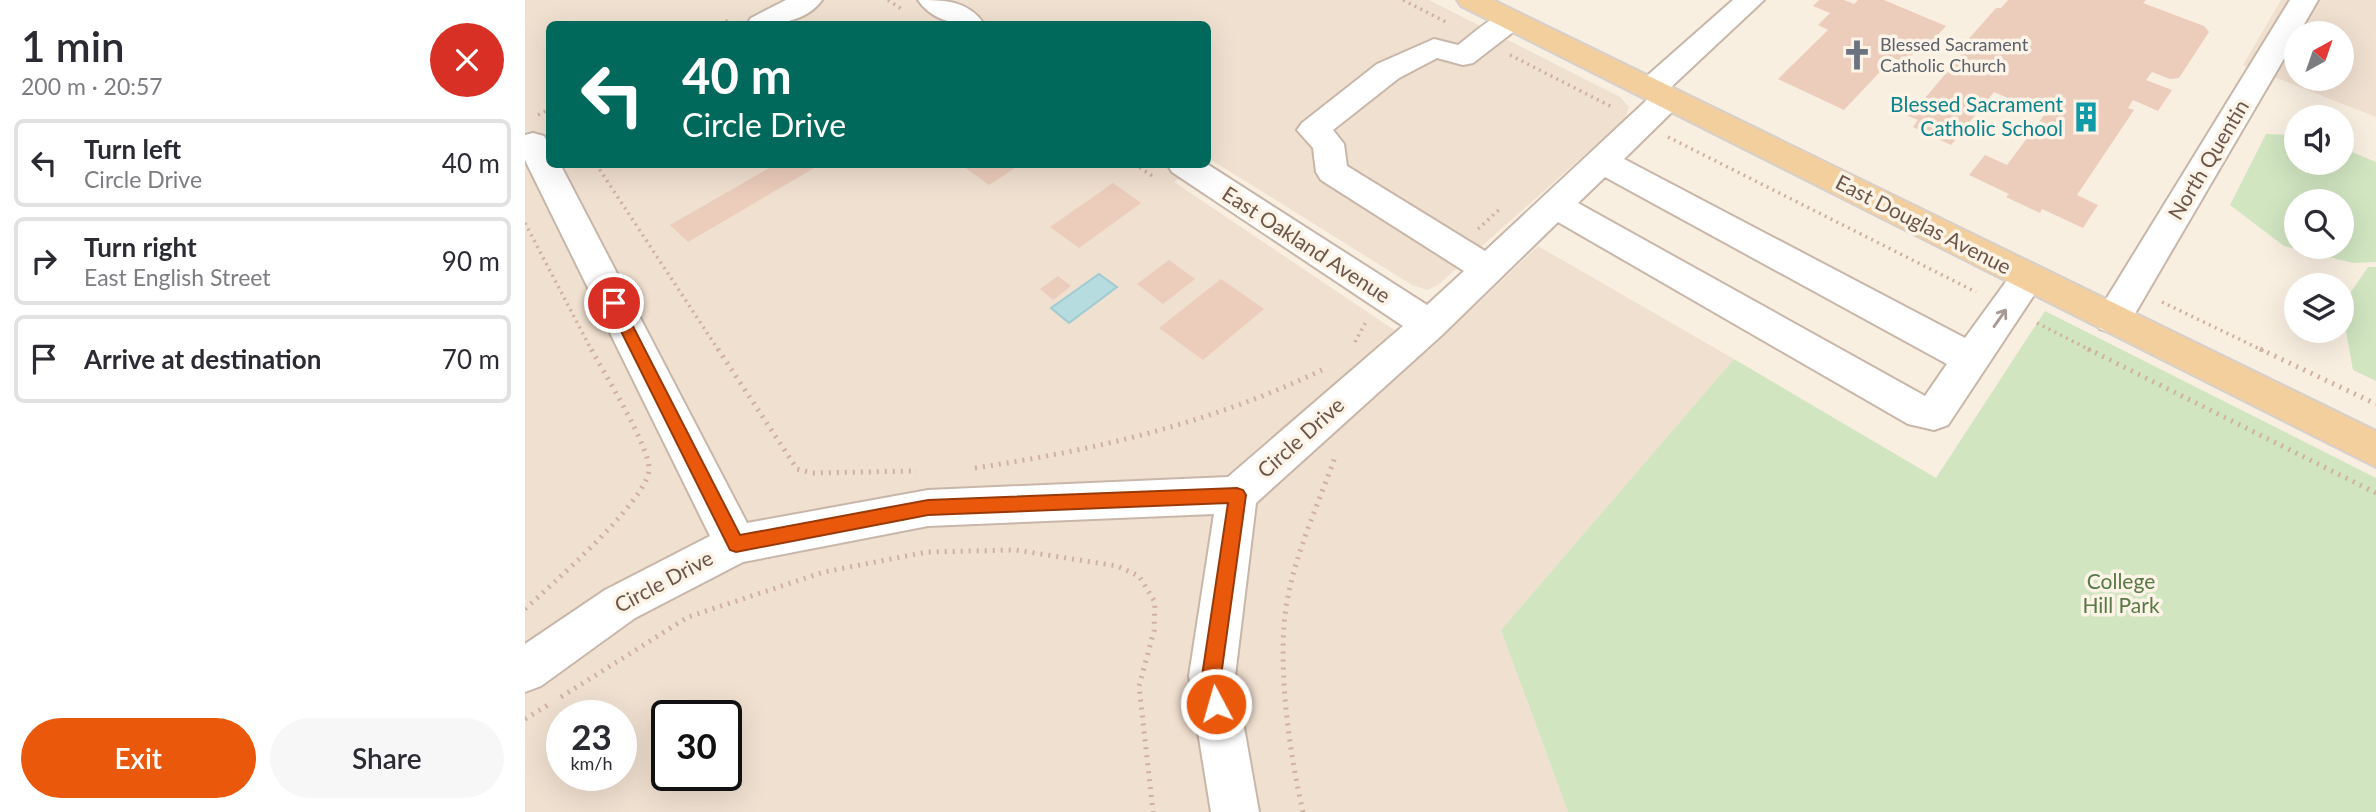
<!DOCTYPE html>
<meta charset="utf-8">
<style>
body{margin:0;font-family:Lato,sans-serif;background:#f7f7f7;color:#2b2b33;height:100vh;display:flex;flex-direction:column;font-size:26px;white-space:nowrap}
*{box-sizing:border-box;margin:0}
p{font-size:23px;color:#7c7c81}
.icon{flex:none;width:38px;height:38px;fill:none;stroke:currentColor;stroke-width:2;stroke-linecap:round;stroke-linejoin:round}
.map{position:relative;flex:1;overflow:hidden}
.sheet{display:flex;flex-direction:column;background:#fff;width:525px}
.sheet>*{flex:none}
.banner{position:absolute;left:21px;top:21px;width:665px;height:147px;border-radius:10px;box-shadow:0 7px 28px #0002;background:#00695c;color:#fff;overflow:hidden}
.needle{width:46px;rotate:40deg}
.fabs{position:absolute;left:1759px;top:21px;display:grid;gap:14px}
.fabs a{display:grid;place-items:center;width:70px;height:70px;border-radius:50%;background:#fff;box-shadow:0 7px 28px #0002;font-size:35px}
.speed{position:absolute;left:21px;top:700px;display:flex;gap:14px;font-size:35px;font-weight:700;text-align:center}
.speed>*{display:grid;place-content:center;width:91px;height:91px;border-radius:50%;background:#fff;box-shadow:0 7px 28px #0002;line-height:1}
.speed small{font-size:18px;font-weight:400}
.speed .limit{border:4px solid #111;border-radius:10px;background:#fff;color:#111}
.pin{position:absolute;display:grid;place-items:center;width:60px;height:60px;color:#fff;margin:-30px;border:4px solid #fff;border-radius:50%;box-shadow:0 2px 7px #0007}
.me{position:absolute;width:77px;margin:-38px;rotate:354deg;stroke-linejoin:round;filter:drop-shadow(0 0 5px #0008)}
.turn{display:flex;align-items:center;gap:24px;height:147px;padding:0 21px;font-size:32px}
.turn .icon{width:91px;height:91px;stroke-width:2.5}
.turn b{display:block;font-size:49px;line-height:60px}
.round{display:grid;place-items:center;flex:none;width:74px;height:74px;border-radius:37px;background:#f7f7f7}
.summary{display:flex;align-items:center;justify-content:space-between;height:119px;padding:0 21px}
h1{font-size:42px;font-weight:600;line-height:52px}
.cta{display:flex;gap:14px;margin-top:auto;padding:14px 21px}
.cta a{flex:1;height:80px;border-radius:42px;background:#ea580c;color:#fff;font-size:28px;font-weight:600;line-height:80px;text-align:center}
.cta a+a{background:#f7f7f7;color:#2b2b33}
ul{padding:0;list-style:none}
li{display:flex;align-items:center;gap:21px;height:88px;margin:0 14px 10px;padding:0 7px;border:4px solid #e1e1e2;border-radius:10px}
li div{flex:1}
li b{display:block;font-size:26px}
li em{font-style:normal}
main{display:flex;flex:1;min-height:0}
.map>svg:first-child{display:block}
.residential{fill:#f0e0d0;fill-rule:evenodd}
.green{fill:#d1e5c1;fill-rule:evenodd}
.water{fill:#b7dce0;stroke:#9fccd1;stroke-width:2}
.building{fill:#ecccbb}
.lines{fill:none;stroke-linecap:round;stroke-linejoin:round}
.minor-casing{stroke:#c8b6a9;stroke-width:4}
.major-casing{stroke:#d6cfcc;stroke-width:4}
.path-far1{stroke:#d0b09f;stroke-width:3.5;stroke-dasharray:2 4.5;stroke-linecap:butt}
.path{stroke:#d0b09f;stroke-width:5;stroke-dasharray:2 6;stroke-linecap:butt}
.minor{fill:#fff;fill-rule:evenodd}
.major{fill:#f3cf9e;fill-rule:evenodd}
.oneway{stroke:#a89992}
.route{fill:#ea580c;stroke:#983908;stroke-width:2}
.labels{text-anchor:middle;stroke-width:7;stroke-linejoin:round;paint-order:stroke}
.far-worship-label{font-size:18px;fill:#5b616d;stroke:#fdf3e6;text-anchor:start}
.culture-label{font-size:21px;fill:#0d838f;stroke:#fdf3e6;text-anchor:end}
.street-label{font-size:21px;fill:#6e554a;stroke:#fdf3e6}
.park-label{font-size:21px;fill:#577946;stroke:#fdf3e6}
</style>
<main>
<section class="sheet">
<div class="summary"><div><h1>1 min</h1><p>200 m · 20:57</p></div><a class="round" style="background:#d93025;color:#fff"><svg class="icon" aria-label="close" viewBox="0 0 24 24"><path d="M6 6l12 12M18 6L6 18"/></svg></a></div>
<ul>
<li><svg class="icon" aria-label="left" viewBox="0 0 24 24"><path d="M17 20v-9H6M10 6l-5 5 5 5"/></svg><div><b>Turn left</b><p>Circle Drive</p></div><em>40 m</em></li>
<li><svg class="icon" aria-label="right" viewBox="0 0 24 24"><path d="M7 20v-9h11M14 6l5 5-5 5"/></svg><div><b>Turn right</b><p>East English Street</p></div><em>90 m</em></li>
<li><svg class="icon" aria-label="arrive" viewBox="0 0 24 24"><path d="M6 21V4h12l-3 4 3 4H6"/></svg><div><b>Arrive at destination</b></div><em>70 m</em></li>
</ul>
<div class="cta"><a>Exit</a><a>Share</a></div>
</section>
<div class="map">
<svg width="1851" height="812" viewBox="0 0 1851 812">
<rect width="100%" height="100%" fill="#f9efe1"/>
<path class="residential" d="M0,0H904L1095,97L1104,107L1100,119L913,285L902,290L887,285L683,158L682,24H24V164L673,165L649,182L902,352L1013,246L1209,359L976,630L1043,812H0ZM37,716H96V775H37ZM142,716H201V775H142Z
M1756,0H1851V117L1718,65ZM1771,33H1816V79H1771Z"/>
<path class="green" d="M1741,134L1771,135V163H1816L1817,148L1851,162V262L1828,263L1759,246L1705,205ZM1771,201H1816V247H1771Z
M1843,267H1851V381L1828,370L1817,310V305Z
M1520,311L1851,478V812H1043L976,630L1209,359L1411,478Z"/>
<path class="water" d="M574,274L592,287L544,323L526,308Z"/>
<path class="building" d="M1294,0H1319L1329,4L1333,0H1359L1421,26L1396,53L1391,50L1380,63L1368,58L1319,110L1253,79L1303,30L1293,25L1305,13L1288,6Z
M1483,0H1621L1618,3L1679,26L1684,32L1654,78L1645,79L1627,72L1621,80L1647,90L1633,111L1608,100L1603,108L1609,110L1552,195L1573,205L1558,228L1517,209L1515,213L1481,197L1484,194L1444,175L1460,155L1482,165L1520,114L1469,92L1426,145L1388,127L1393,120L1376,113L1387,100L1395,104L1422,72L1431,75L1436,70L1426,66L1444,46L1441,42L1471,8H1476Z
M251,164H296L163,242L145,225Z
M441,164H496L464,185L438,166Z
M588,183L616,203L554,248L525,227Z
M644,260L670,279L638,304L612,284Z
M533,276L546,286L528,300L515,289Z
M696,279L739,309L678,360L634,328Z"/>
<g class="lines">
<g class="minor-casing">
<path id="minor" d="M261,0H297C281,23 246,26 222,24L226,18Z
M393,0C418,0 443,0 459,24C435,26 408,22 393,0Z
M1208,0H1239L1145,88L1154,91L1158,98L1154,105L1099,159L1440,338L1491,268L1503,264L1515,268L1521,277L1515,286L1423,425L1409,430L1383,424L1033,222L917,335L731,503L710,676L734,812H686L664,676L689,514L403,526L218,562L110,618L16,686L0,692V644L80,590L185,536L0,160V135L8,133L19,136L24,145V164H35L222,523L403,490L703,477L878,326L647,172L642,164H682L902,305L939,271L796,180L791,172L788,148L772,130L777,123L852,64L909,39L933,45C951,32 972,8 996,14L1000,20L996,26L948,63L938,65L912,58L874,78L808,130L819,144L822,166L960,251L1124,98L1115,96L1111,89L1115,82ZM1080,177L1422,364L1400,396L1053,203Z
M1765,0H1793L1774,33H1771V38L1601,329L1588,333L1575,329L1570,319L1575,309Z"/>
</g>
<g class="major-casing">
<path id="major" d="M932,0H968L1851,431V467L936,6Z"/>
</g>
<path class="path-far1" d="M363,0L378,10
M878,0L921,22
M195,24L206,19
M985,55L1089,108
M13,115L24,109
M1143,137L1451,292
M71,164L194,351
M609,164L629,177
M0,223L67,351
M953,229L977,207
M1637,302L1739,351
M1512,323L1567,351
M830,342L841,322"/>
<path class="path" d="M193,349L272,469L287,473L392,471
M1563,349L1851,493
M1735,349L1851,404
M450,468C571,450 686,423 797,370
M0,609C26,585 121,502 124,470C126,449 78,371 66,349
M36,697L163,617L299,572L402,552L491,550L592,566L614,576L630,602L629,631L614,686L628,812
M0,719L23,705
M778,812C765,755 755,685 759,626C763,568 791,511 810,457"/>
<use href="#minor" class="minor"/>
<use href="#major" class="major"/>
</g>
<defs><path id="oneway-shaft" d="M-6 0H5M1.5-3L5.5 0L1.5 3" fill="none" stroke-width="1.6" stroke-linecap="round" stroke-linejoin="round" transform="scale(1.75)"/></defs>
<use class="oneway" href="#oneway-shaft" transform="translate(1475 318) rotate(-55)"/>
<path class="route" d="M89,298L96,303L215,535L403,500L712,488L718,490L721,495L696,676L701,704L698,710L691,713L685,710L677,676L703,503L403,515L211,552L205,550L82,303Z"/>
<defs>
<g id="church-bare" transform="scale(2.415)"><path d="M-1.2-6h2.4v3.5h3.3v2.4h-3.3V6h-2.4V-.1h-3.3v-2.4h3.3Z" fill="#6b7280" stroke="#fdf3e6" stroke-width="2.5" paint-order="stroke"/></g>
<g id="building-bare" transform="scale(2.415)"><path d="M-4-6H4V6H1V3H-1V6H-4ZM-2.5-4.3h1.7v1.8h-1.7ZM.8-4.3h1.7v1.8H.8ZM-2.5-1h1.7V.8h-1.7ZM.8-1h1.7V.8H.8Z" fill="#0f9aa8" stroke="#fdf3e6" stroke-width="2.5" paint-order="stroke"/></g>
</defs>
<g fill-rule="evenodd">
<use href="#church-bare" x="1332" y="55"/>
<use href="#building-bare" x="1561" y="117"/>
</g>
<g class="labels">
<g class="far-worship-label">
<text x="1355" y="51">Blessed Sacrament<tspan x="1355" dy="21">Catholic Church</tspan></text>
</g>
<g class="culture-label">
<text x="1538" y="112">Blessed Sacrament<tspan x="1538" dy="24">Catholic School</tspan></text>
</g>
<g class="street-label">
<text transform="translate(1684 160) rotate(-59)" y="7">North Quentin</text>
<text transform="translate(1398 225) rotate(27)" y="7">East Douglas Avenue</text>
<text transform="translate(781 245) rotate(33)" y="7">East Oakland Avenue</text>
<text transform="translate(776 438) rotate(-42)" y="7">Circle Drive</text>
<text transform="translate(139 582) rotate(-28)" y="7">Circle Drive</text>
</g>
<g class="park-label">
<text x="1596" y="589">College<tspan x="1596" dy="24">Hill Park</tspan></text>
</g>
</g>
</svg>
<div class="fabs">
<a><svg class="needle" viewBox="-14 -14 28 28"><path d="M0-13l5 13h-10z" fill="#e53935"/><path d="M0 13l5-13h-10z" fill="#7c7c81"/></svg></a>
<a><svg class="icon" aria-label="sound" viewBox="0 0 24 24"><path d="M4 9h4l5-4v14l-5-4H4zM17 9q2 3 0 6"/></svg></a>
<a><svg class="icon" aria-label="search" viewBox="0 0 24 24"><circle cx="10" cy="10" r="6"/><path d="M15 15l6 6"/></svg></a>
<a><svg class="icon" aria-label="layers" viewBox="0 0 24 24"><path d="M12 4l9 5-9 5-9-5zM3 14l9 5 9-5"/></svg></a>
</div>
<div class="speed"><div>23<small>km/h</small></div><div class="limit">30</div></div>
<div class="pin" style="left:89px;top:303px;background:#d93025"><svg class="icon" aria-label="arrive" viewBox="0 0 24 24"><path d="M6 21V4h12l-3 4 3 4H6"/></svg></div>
<svg class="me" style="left:691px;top:704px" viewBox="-20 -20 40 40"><circle r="17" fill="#ea580c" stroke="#fff" stroke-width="3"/><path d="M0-11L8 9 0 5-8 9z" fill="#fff"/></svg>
<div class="banner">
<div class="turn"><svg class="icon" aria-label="left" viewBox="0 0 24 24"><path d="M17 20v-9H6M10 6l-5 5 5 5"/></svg><div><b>40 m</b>Circle Drive</div></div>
</div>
</div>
</main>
